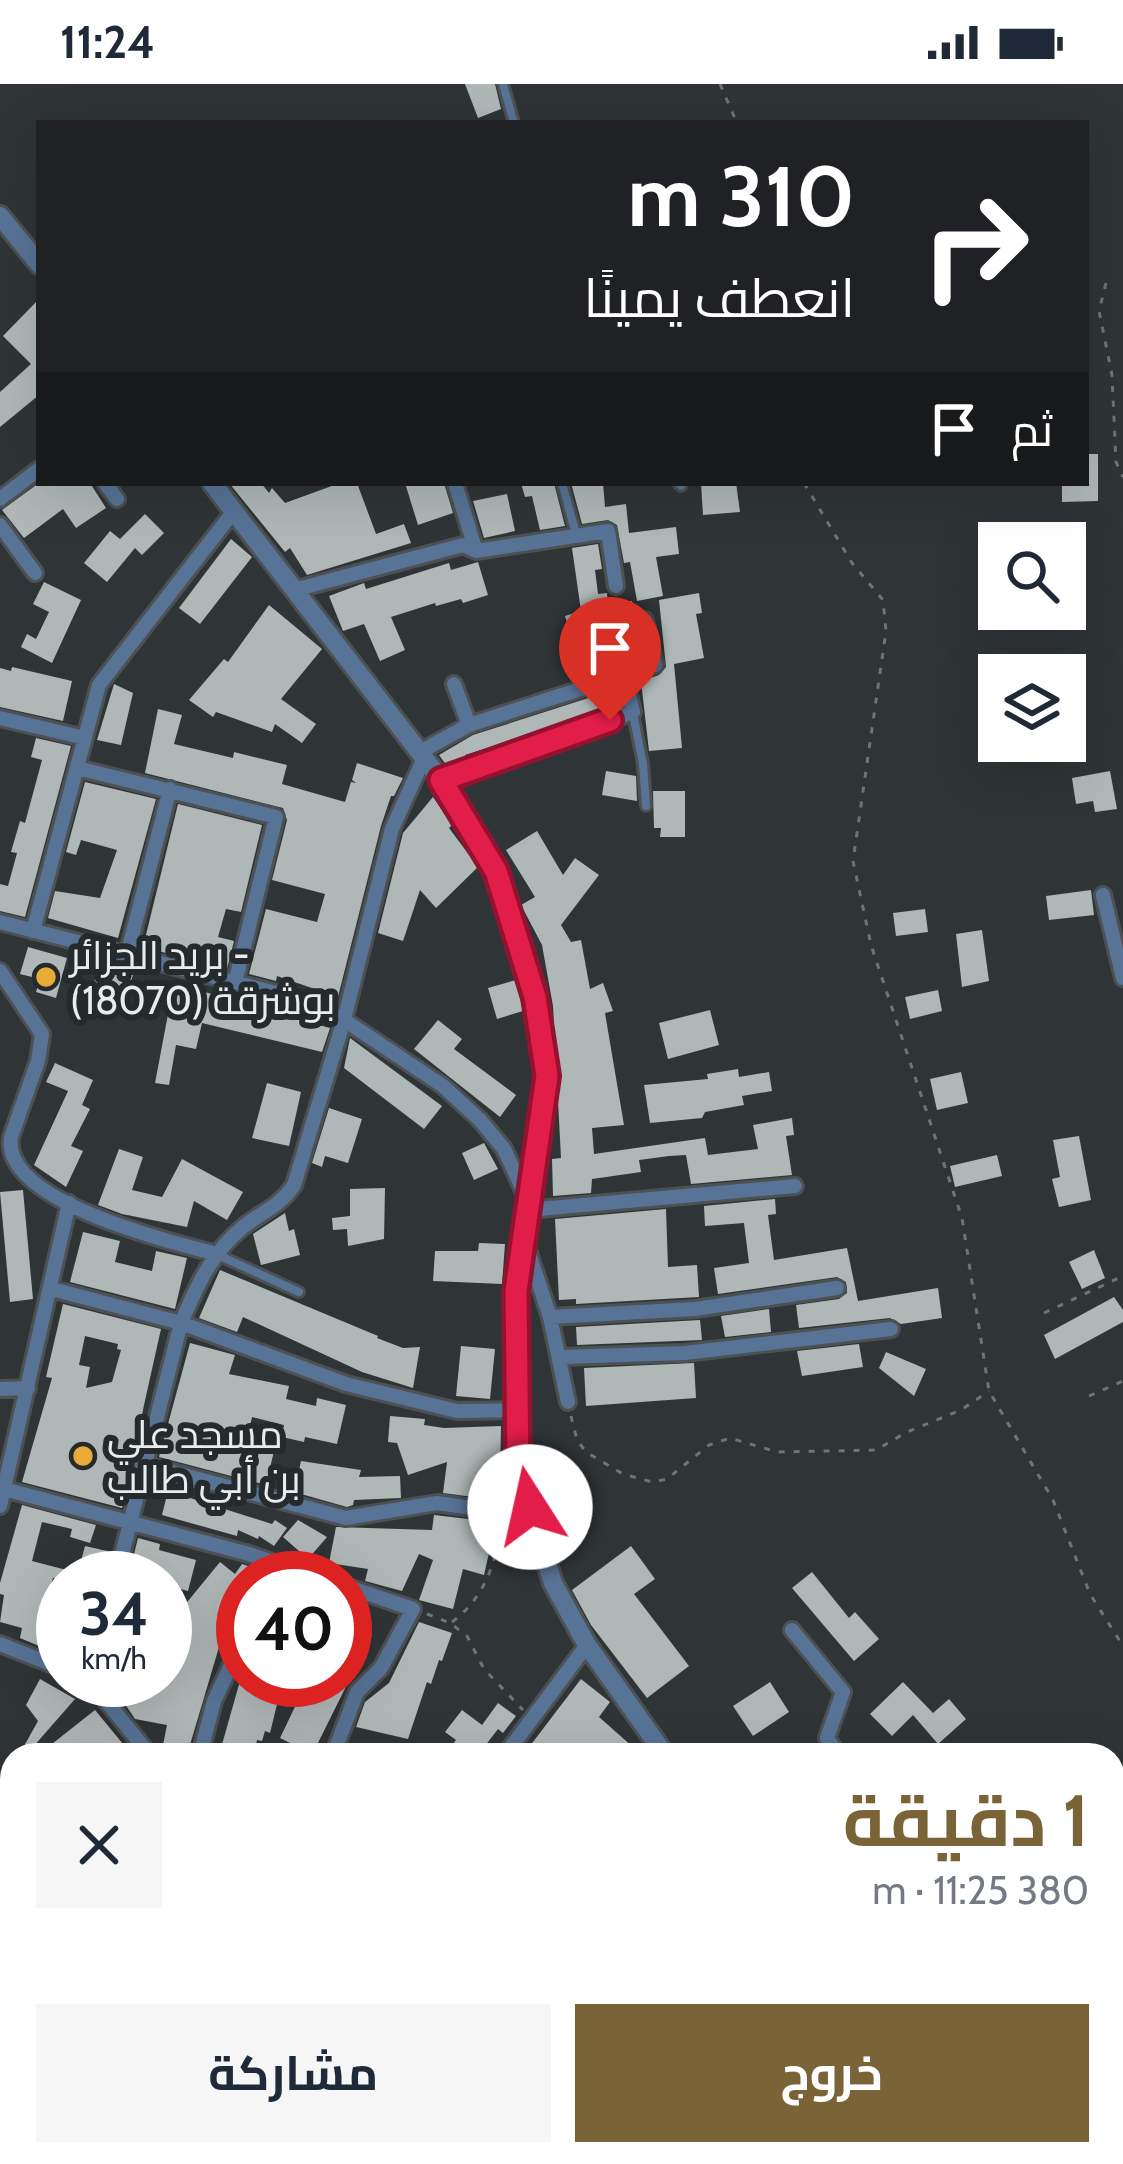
<!DOCTYPE html>
<html lang="ar">
<meta charset="utf-8">
<style>
body{margin:0;font-family:Cabin,Cairo,sans-serif;background:#f6f6f7;color:#1f2937;direction:rtl;height:100vh;display:flex;flex-direction:column;font-size:45px;white-space:nowrap}
*{box-sizing:border-box;margin:0}
p{font-size:39px;color:#747a83}
.icon{flex:none;width:66px;height:66px;fill:none;stroke:currentColor;stroke-width:2;stroke-linecap:round;stroke-linejoin:round}
.map{position:relative;flex:1;overflow:hidden;direction:ltr}
.drawer{position:absolute;left:0px;top:1659px;width:1125px;height:423px;display:flex;flex-direction:column;background:#fff;border-radius:36px 36px 0 0;box-shadow:0 12px 48px #0002;direction:rtl}
.drawer>*{flex:none}
.banner{position:absolute;left:36px;top:36px;width:1053px;height:366px;border-radius:0px;box-shadow:0 12px 48px #0002;direction:rtl;background:#202124;color:#fff;overflow:hidden}
.buttons{position:absolute;left:978px;top:438px;display:grid;gap:24px}
.buttons a{display:grid;place-items:center;width:108px;height:108px;border-radius:0px;background:#fff;box-shadow:0 12px 48px #0002;font-size:60px}
.speed{position:absolute;left:36px;top:1467px;display:flex;gap:24px;font-size:60px;font-weight:700;text-align:center}
.speed>*{display:grid;place-content:center;width:156px;height:156px;border-radius:50%;background:#fff;box-shadow:0 12px 48px #0002;line-height:1}
.speed small{font-size:30px;font-weight:400}
.speed .limit{border:18px solid #d22;background:#fff;color:#111}
.pin{position:absolute;display:grid;place-items:center;width:102px;height:102px;color:#fff;margin:-123px -51px;border-radius:50% 50% 50% 0;rotate:-45deg;box-shadow:0 0 12px #0007}
.pin .icon{rotate:45deg}
.me{position:absolute;width:132px;margin:-66px;rotate:350deg;stroke-linejoin:round;filter:drop-shadow(0 0 9px #0008)}
.turn{display:flex;align-items:center;gap:42px;height:252px;padding:0 36px;font-size:54px}
.turn .icon{width:156px;height:156px;stroke-width:2.5}
.turn b{display:block;font-size:84px;line-height:102px}
.then{display:flex;align-items:center;height:114px;padding:0 36px;background:#0003;gap:24px;font-size:45px}
.round{display:grid;place-items:center;flex:none;width:126px;height:126px;border-radius:0px;background:#f6f6f7}
.overview{display:flex;align-items:center;justify-content:space-between;height:204px;padding:0 36px}
h1{font-size:72px;font-weight:700;line-height:90px;color:#7a6437}
.primary-button{display:flex;gap:24px;margin-top:auto;padding:24px 36px}
.primary-button a{flex:1;height:138px;border-radius:0px;background:#7a6437;color:#fff;font-size:48px;font-weight:700;line-height:138px;text-align:center}
.primary-button a+a{background:#f6f6f7;color:#1f2937}
.status{display:flex;justify-content:space-between;align-items:center;height:84px;padding:0 60px;background:#fff;direction:ltr}
.status svg{height:33px;fill:currentColor}
.map>svg:first-child{display:block}
.building{fill:#b0b7b7;fill-rule:evenodd}
.lines{fill:none;stroke-linecap:round;stroke-linejoin:round}
.service-casing{stroke:#4d5153;stroke-width:14}
.minor-casing{stroke:#4d5153;stroke-width:20}
.tertiary-casing{stroke:#4d5153;stroke-width:24}
.secondary-casing{stroke:#4d5153;stroke-width:27}
.path{stroke:#6f7476;stroke-width:3;stroke-dasharray:6 9;stroke-linecap:butt}
.service{stroke:#577396;stroke-width:8}
.minor{stroke:#577396;stroke-width:14}
.tertiary{stroke:#577396;stroke-width:18}
.secondary{stroke:#6a96cd;stroke-width:21}
.route-casing{stroke:#92132f;stroke-width:30}
.route{stroke:#e11d48;stroke-width:21}
.poi-dot{fill:#e9ab38;stroke:#252a2c;stroke-width:4.5}
.labels{text-anchor:middle;stroke-width:12;stroke-linejoin:round;paint-order:stroke}
.poi-label{font-size:39px;fill:#e9ecee;stroke:#252a2c;text-anchor:start}
</style>
<div class="status"><b>11:24</b><svg viewBox="0 0 49 12"><path d="M0 12V9h3v3zM5 12V6h3v6zM10 12V3h3v9zM15 12V0h3v12zM26 1h20v11H26zM47 4h2v5h-2z"/></svg></div>
<div class="map">
<svg width="1123" height="2080" viewBox="0 0 1123 2080">
<rect width="100%" height="100%" fill="#2f3436"/>
<path class="building" d="M465,0H495L501,25L478,34Z
M39,215V311L0,343V308L31,280L3,252Z
M1086,370H1098V417L1062,418V399H1086Z
M39,399H90L106,424L76,444L63,425L24,454L2,426Z
M229,399H261L269,409L272,404L285,419L340,399H357L376,450L404,440L411,459L307,491L290,464L285,468Z
M405,399H444L453,429L418,441Z
M521,399H554L565,442L540,446L532,412L525,413Z
M571,399H603L605,423L626,420L629,449L676,443L679,470L656,473L663,512L637,517L630,478L624,479L617,441L608,436L582,440Z
M701,399H736L740,428L703,431Z
M507,410L515,447L484,454L473,417Z
M145,430L164,449L142,471L135,464L107,498L84,479L110,447L120,455Z
M231,455L252,473L200,540L179,524Z
M598,460L602,485L595,486L598,510L607,509L608,522L632,517L642,573L584,592L565,532L581,527L572,464Z
M478,478L488,511L463,519L461,515L436,522L435,519L391,533L405,566L380,577L364,540L343,547L329,512L364,499L366,505L449,479L451,486Z
M44,498L81,516L52,579L21,563L27,550L36,555L49,528L33,520Z
M699,509L702,529L696,530L704,574L674,580L682,664L649,667L641,597L659,591L666,583L659,516Z
M269,521L322,565L281,615L316,640L302,659L275,640L272,648L216,628L213,633L189,616L224,575L228,578Z
M12,583L72,597L63,637L0,623V584L11,587Z
M114,600L133,609L121,661L97,656Z
M604,609L610,624L494,665L493,662L465,671L466,675L447,682L439,671L473,651Z
M158,625L182,631L174,660L233,674L234,668L287,681L282,700L345,718L351,698L356,699L352,696L357,679L403,694L394,712H391L381,742L338,913L277,892L276,897L249,890L266,825L317,838L325,810L272,796L287,736L283,724L145,689Z
M36,654L71,662L25,833L0,827V800L8,802L17,769L11,768L20,737L25,739L42,676L31,673Z
M606,687L636,692L637,717L602,711Z
M1110,687L1117,725L1095,728L1093,717L1076,720L1072,694Z
M85,698L156,715L118,854L48,834L55,807L100,814L117,766L81,756L76,771L66,768Z
M653,707H685V753H660L661,744H654Z
M433,713L452,741L449,744L478,783L436,824L420,806L403,857L378,849L403,749Z
M178,720L262,741L241,828L226,825L218,853L234,857L227,885L143,863Z
M537,747L563,791L575,774L599,791L561,841L571,858L581,856L590,905L603,899L613,927L605,929L624,1041L592,1044L594,1070L705,1054L708,1071L758,1065L753,1041L792,1034L794,1051L786,1052L792,1091L691,1100L686,1071L669,1072L639,1076L641,1088L592,1095L591,1109L553,1112L552,1075L561,1074L553,922L542,861L521,821L535,813L506,766Z
M1091,806L1094,831L1049,836L1046,812Z
M925,825L928,848L896,852L893,829Z
M982,846L989,897L962,903L956,850Z
M28,863L67,874L56,914L36,908L40,895L20,890Z
M99,881L133,891L126,914L92,905Z
M158,896L239,917L240,911L270,919L269,924L289,928L288,933L330,944L322,968L202,939L196,965L176,961L169,1001L155,999L169,925L152,921Z
M516,896L523,927L497,935L488,904Z
M938,906L942,927L910,935L905,913Z
M710,926L719,961L668,975L659,939Z
M438,936L462,955L454,965L516,1011L500,1033L414,965Z
M350,954L442,1022L424,1045L344,984Z
M55,979L93,996L82,1021L90,1025L71,1062L83,1067L66,1103L34,1081L68,1007L46,998Z
M738,985L739,993L769,988L772,1007L742,1012L744,1021L705,1028L702,1034L650,1039L644,1001L708,995L707,990Z
M961,988L968,1019L937,1026L930,995Z
M267,999L301,1008L289,1062L252,1054Z
M329,1024L362,1035L348,1079L325,1072L322,1083L312,1079Z
M1079,1052L1091,1116L1059,1123L1052,1095L1060,1093L1053,1056Z
M484,1059L498,1085L474,1096L462,1069Z
M119,1065L143,1073L132,1106L162,1113L182,1075L243,1108L227,1136L194,1117L187,1143L122,1130L98,1121Z
M997,1071L1002,1092L955,1103L950,1082Z
M385,1104L384,1155L348,1162L347,1145L333,1146L332,1134L350,1132V1105Z
M23,1106L33,1215L10,1218L0,1108Z
M775,1115L776,1130L768,1131L774,1176L847,1164L858,1217L938,1204L942,1234L901,1240L890,1234L799,1244L796,1221L839,1215L847,1209L846,1198L837,1193L718,1210L714,1184L749,1179L744,1139L705,1142L704,1122Z
M666,1125L668,1183L697,1181L699,1213L576,1220V1215L559,1216L555,1135Z
M285,1129L289,1147L294,1145L300,1171L261,1181L253,1150Z
M83,1148L120,1157L115,1178L152,1187L156,1167L187,1174L175,1225L70,1198Z
M479,1159L505,1160L502,1200L433,1197L435,1167H478Z
M1094,1166L1105,1194L1082,1205L1069,1178Z
M220,1186L378,1252L377,1254L403,1264L420,1263L413,1304L362,1288L243,1233L237,1248L199,1234Z
M1114,1213L1123,1226V1238L1055,1275L1044,1251Z
M63,1220L161,1245L144,1321L139,1346L142,1347L122,1424L22,1398L52,1294L46,1293ZM85,1252L118,1260L117,1265L121,1266L112,1298L86,1304L90,1283L79,1281Z
M769,1225L771,1248L725,1253L721,1232Z
M700,1236L702,1256L577,1261L576,1243Z
M190,1259L235,1271L229,1290L289,1302L286,1315L316,1322L317,1314L346,1321L337,1360L305,1353L304,1358L282,1353L284,1341L252,1333L246,1361L274,1367L266,1401L159,1373Z
M859,1260L863,1283L802,1292L797,1267Z
M461,1262L495,1265L490,1315L456,1312Z
M886,1268L926,1285L914,1312L879,1284Z
M694,1279L696,1314L586,1322L584,1284Z
M390,1332L425,1335L424,1341L444,1344L501,1342L500,1392H487L481,1414L443,1409L447,1378L408,1391L397,1359L388,1358Z
M301,1377L361,1386L359,1393L400,1392L401,1414L354,1416L353,1421L347,1423L294,1408Z
M168,1407L272,1440L275,1436L287,1444L274,1462L259,1452L258,1455L238,1446L237,1452L162,1431Z
M584,1409L590,1443L552,1451L546,1414Z
M22,1421L96,1441L90,1459L70,1453L72,1445L42,1438L32,1477L78,1489L85,1462L107,1467L100,1494H53L44,1526L63,1532V1572L20,1554L22,1544L0,1538L4,1511L0,1510V1499Z
M498,1429L484,1491L463,1485L453,1525L419,1516L433,1476L419,1470L402,1507L365,1497L368,1485L329,1479L336,1443L432,1446L434,1431L486,1437Z
M298,1436L327,1453L308,1475L283,1453Z
M138,1454L160,1460L159,1466L196,1476L188,1507L166,1501L168,1494H128Z
M631,1462L655,1495L634,1510L689,1582L647,1614L591,1541L572,1506Z
M220,1478L235,1490L242,1480L283,1494H243V1524L229,1544L235,1545L222,1565L219,1563L187,1671H161L167,1641L135,1635L117,1608L133,1596H170L191,1541L176,1536L179,1528Z
M812,1488L849,1534L855,1528L879,1555L854,1577L792,1504Z
M419,1538L452,1549L442,1577L439,1576L431,1600L427,1598L408,1655L356,1643L365,1618L389,1599Z
M350,1540L372,1550L312,1671H289L292,1660L280,1654L303,1606L313,1610L320,1596H345V1551Z
M40,1595L75,1615L26,1671H19L38,1637L26,1621Z
M581,1595L610,1618L599,1633L642,1671H593L579,1659L570,1671H523Z
M283,1596L270,1649L265,1647L262,1657L257,1656L254,1671H219L240,1597Z
M770,1598L789,1628L753,1652L733,1622Z
M903,1598L933,1629L949,1615L966,1635L938,1660L913,1631L892,1652L870,1630Z
M498,1619L516,1632L503,1649L498,1645L478,1671H444L456,1656L445,1648L462,1626L482,1641Z
M95,1626L132,1671H97L91,1664L82,1671H38Z"/>
<g class="lines">
<g class="service-casing">
<path id="service" d="M503,0L514,39
M562,399L576,450
M678,399L681,402
M633,630L643,680L646,722
M218,1171L299,1208
M0,1792L12,1786"/>
</g>
<g class="minor-casing">
<path id="minor" d="M105,399L117,415
M455,399L476,467
M0,415L39,385
M0,441L35,489
M294,506L463,461L476,467L608,447L616,502
M454,600L469,641
M0,634L85,654
M420,668L469,641L655,581L645,536
M424,674L392,745L344,936L294,1101C280,1122 262,1128 243,1143C211,1169 197,1202 181,1239L346,1300L457,1327L520,1326
M77,684L276,733L235,899
M441,696L633,628L624,590
M1103,811L1123,894
M0,838L288,912L344,936L443,1002L480,1036L504,1065L529,1119
M33,847L99,601L234,427
M127,871L170,705
M0,887L42,950L38,977L11,1053C1,1117 170,1158 217,1170
M528,1126L795,1102
M526,1160L550,1233L568,1318
M52,1205L181,1239L116,1494
M550,1233L695,1225L837,1204
M561,1273L685,1269L891,1245
M0,1305L28,1304
M142,1380L346,1434L437,1419L486,1426L518,1388
M4,1405L249,1470L320,1494
M0,1422L69,1119
M792,1546L843,1608L827,1654L838,1671
M0,1560L63,1585
M89,1596L150,1671
M200,1671L214,1617L243,1556
M333,1671L357,1608L381,1584L413,1525L345,1502
M505,1671L587,1561
M462,2070L472,2080
M842,2070L850,2080
M976,2070L984,2080
M68,2080L78,2070
M267,2080L277,2070
M409,2080L419,2070
M494,2080L504,2070"/>
</g>
<g class="tertiary-casing">
<path id="tertiary" d="M0,132L39,180
M212,399L441,696L496,787L535,913L546,992L516,1207L518,1388L553,1499L587,1561L665,1671
M1113,1982L1123,1991
M691,2080L700,2070"/>
</g>
<g class="secondary-casing">
<path id="secondary" d="M0,1806L12,1828
M134,2070L140,2080"/>
</g>
<path class="path" d="M720,0L737,39
M1106,199L1099,227L1112,291L1116,378L1123,393
M804,399L852,479L883,516L886,547L853,777L871,861L962,1134L989,1307L1053,1416L1090,1510L1123,1562
M1044,1229L1123,1192
M1089,1312L1123,1297
M571,1332L577,1356L586,1368L623,1390L652,1398L667,1395L709,1361L730,1354L777,1368L876,1366L907,1348L961,1326L989,1307
M427,1530L450,1539L467,1552L484,1585L523,1626
M452,1538C488,1511 497,1474 502,1431
M0,1881L12,1875
M164,2080L178,2070"/>
<use href="#service" class="service"/>
<use href="#minor" class="minor"/>
<use href="#tertiary" class="tertiary"/>
<use href="#secondary" class="secondary"/>
</g>
<g class="lines">
<g class="route-casing">
<path id="route" d="M530,1423L518,1388L516,1207L547,992L535,913L496,787L441,696L610,636"/>
</g>
<use href="#route" class="route"/>
</g>
<g class="poi-dot">
<circle cx="46" cy="893" r="12"/>
<circle cx="83" cy="1372" r="12"/>
</g>
<g class="labels">
<g class="poi-label">
<text x="70" y="885">بريد الجزائر -<tspan x="70" dy="45">بوشرقة (18070)</tspan></text>
<text x="107" y="1364">مسجد علي<tspan x="107" dy="45">بن أبي طالب</tspan></text>
</g>
</g>
</svg>
<div class="buttons">
<a><svg class="icon" aria-label="search" viewBox="0 0 24 24"><circle cx="10" cy="10" r="6"/><path d="M15 15l6 6"/></svg></a>
<a><svg class="icon" aria-label="layers" viewBox="0 0 24 24"><path d="M12 4l9 5-9 5-9-5zM3 14l9 5 9-5"/></svg></a>
</div>
<div class="speed"><div>34<small>km/h</small></div><div class="limit">40</div></div>
<div class="pin" style="left:610px;top:636px;background:#d93025"><svg class="icon" aria-label="arrive" viewBox="0 0 24 24"><path d="M6 21V4h12l-3 4 3 4H6"/></svg></div>
<svg class="me" style="left:530px;top:1423px" viewBox="-20 -20 40 40"><circle r="19" fill="#fff"/><path d="M0-13L10 11 0 6-10 11z" fill="#e11d48"/></svg>
<div class="banner">
<div class="turn"><svg class="icon" aria-label="right" viewBox="0 0 24 24"><path d="M7 20v-9h11M14 6l5 5-5 5"/></svg><div><b>310 m</b>انعطف يمينًا</div></div>
<div class="then">ثم<svg class="icon" aria-label="arrive" viewBox="0 0 24 24"><path d="M6 21V4h12l-3 4 3 4H6"/></svg></div>
</div>
<section class="drawer">
<div class="overview"><div><h1>1 دقيقة</h1><p>380 m · 11:25</p></div><a class="round"><svg class="icon" aria-label="close" viewBox="0 0 24 24"><path d="M6 6l12 12M18 6L6 18"/></svg></a></div>
<div class="primary-button"><a>خروج</a><a>مشاركة</a></div>
</section>
</div>
